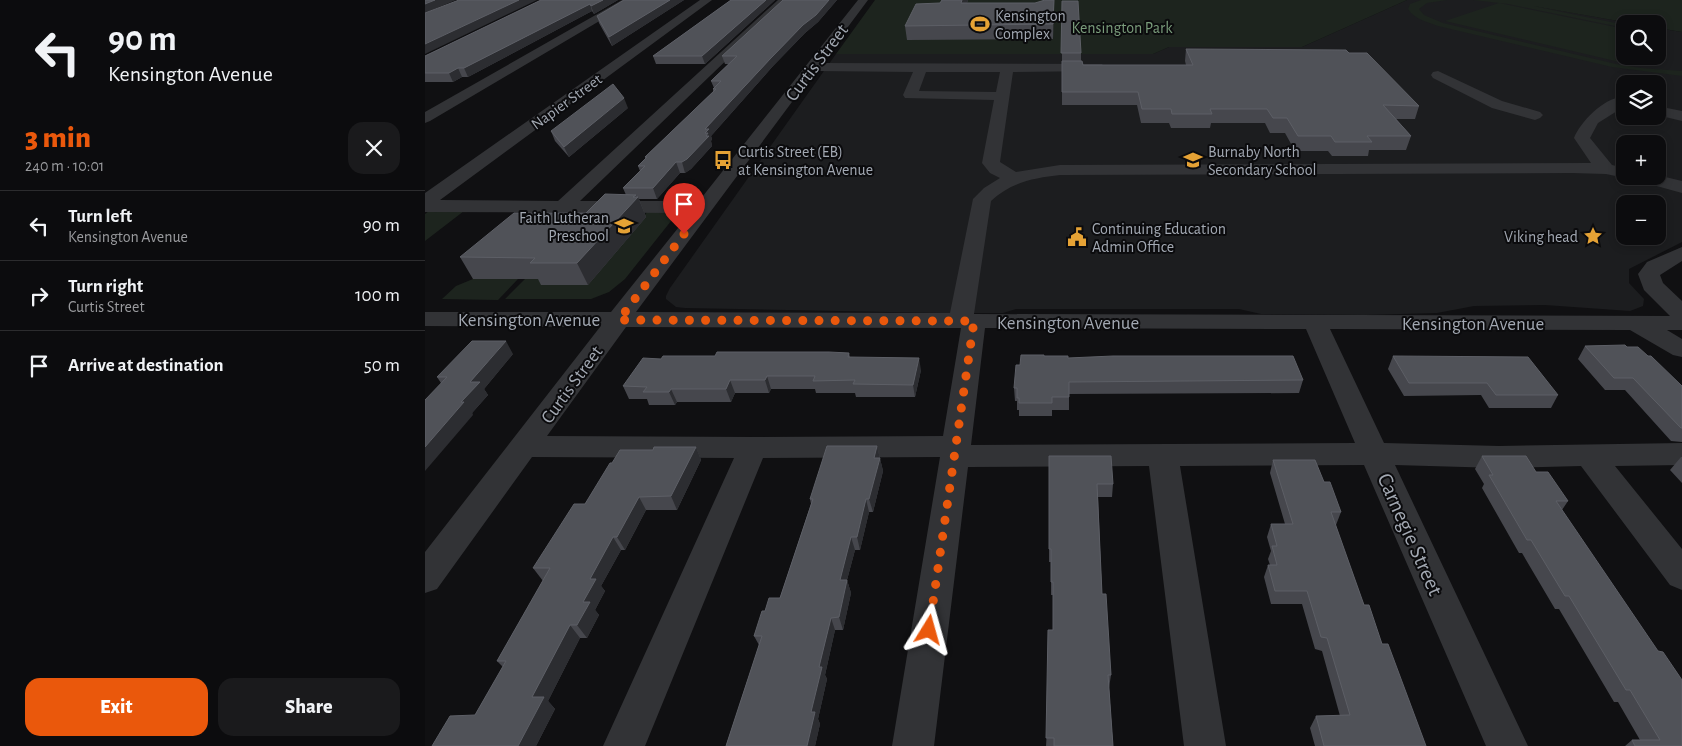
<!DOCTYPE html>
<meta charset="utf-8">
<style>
body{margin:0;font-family:"Alegreya Sans",sans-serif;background:#1a1a1c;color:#f1f3f6;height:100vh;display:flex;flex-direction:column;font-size:19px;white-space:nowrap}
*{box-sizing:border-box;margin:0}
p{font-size:16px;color:#9a9b9e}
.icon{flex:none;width:28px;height:28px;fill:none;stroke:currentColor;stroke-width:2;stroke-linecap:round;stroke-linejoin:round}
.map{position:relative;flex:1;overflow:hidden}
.panel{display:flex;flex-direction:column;background:#0c0c0e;width:425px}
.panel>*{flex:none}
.guide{background:#0c0c0e;color:#f1f3f6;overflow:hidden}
.fabs{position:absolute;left:1191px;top:15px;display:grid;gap:10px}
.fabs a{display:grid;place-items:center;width:50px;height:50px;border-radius:10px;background:#0c0c0e;box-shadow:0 2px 8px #0003,0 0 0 1px #2c2c2e;font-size:25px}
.pin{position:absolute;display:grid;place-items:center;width:42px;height:42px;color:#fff;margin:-51px -21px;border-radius:50% 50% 50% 0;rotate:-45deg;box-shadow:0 0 5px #0007}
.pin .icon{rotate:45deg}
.me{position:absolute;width:55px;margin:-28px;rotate:8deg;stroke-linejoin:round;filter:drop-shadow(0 0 4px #0008)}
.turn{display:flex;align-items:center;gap:18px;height:105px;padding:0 25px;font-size:22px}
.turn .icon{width:65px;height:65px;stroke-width:2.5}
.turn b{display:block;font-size:35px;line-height:42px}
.round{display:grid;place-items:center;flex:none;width:52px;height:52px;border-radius:15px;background:#1a1a1c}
.head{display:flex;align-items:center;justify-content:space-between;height:85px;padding:0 25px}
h1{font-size:30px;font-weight:800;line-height:38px;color:#ea580c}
.action{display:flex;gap:10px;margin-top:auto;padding:10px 25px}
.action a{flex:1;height:58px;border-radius:15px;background:#ea580c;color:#fff;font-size:20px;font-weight:800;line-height:58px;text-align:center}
.action a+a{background:#1a1a1c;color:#f1f3f6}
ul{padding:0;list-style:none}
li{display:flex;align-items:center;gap:15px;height:70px;padding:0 25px;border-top:1px solid #2c2c2e}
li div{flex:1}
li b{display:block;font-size:19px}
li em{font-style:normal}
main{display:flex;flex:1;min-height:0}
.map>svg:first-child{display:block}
.built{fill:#1c1d1f;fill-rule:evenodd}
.green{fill:#1d241e}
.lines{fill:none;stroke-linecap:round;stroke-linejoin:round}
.minor{fill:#323336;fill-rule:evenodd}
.wall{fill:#46474d}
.shaded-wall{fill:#2c2d31}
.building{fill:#505258;stroke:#5d5f66}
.route{stroke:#ea580c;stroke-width:9;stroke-dasharray:0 16.2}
.labels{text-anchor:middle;stroke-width:4;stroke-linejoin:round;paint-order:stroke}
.far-poi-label{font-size:16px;fill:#a2a8b2;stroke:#0b0b0d;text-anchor:start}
.far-park-label{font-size:16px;fill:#7a9c7b;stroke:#0b0b0d}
.far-street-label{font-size:16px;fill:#a2a8b2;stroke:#0b0b0d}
.street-label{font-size:19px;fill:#a2a8b2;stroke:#0b0b0d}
.near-street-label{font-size:22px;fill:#a2a8b2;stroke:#0b0b0d}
</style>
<main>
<section class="panel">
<div class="guide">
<div class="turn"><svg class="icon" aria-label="left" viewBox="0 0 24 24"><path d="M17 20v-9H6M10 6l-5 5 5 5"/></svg><div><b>90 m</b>Kensington Avenue</div></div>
</div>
<div class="head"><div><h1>3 min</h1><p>240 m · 10:01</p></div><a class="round"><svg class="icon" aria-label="close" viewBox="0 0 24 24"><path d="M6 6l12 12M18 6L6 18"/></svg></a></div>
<ul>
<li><svg class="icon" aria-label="left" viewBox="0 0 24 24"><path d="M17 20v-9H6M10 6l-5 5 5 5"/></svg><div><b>Turn left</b><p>Kensington Avenue</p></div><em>90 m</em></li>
<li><svg class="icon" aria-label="right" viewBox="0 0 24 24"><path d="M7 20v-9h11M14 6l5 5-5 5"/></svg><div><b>Turn right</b><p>Curtis Street</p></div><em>100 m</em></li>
<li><svg class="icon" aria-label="arrive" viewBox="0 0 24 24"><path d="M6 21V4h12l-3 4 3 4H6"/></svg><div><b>Arrive at destination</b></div><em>50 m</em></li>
</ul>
<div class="action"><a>Exit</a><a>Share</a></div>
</section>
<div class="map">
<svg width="1257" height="746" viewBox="0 0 1257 746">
<rect width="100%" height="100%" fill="#101012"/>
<path class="built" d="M982,0H1077L1210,24H1200V56H1232L1233,28L1257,32V242L1204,269V283L1219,299L1218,306L1205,311L1120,305L1049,306L1012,313L939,315L836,314L814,309H591L578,313H515L260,308L251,307L241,299V296L245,288L411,54H728L744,47H877ZM1200,84H1232V116H1200ZM1200,144H1232V176H1200ZM1200,204H1232V236H1200Z"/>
<path class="green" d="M450,0H982L877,47H744L728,54H411Z
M996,0H1022L1002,3L994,9L999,15L1018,23L1191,64L1216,68L1257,71V76L1187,67L1013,26C1002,22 989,19 983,9L985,4Z
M1048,0H1257V32L1233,28L1232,24H1210L1108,6L1200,25V28L1083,4Z
M1074,3L1200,29V56H1224L1207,65L1020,21Z
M4,211H39L0,241V214Z
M223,211H254L200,279L184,292L166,299H80L100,279H121L117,285H163Z
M48,279H93L73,300L17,299L31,286Z"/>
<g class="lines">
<path class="minor" d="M197,0H210L5,121L0,123V112Z
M275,0H287L15,200L133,201L353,0H364L155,201H274L433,0H443L396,63L677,64L679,67L677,70L672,71L588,72L575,162L591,172L635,165L1166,163L1149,138C1155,122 1181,95 1200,97V106L1173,123L1165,138L1187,165L1200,168V176H1207L1200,178L1181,174L1147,173L635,175C609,178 586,182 566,201L549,314L1245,316L1219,290L1213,274L1222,262L1257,247V261L1235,275L1238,283L1257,301V330H1242L1257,339V357L1248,355L1205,330L905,329L959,443L1074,446L1257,443V465L1190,466L1257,549V590L1245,585L1156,466L1074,468L970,465L1103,746H1061L939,465L755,466L801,746H759L724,466L543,467L509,746H467L515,457L338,458L220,746H178L309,458L107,457L12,589L0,593V552L175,327L0,326V312H186L265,213L0,212V193ZM390,71L488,72L478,95L480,98L569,100L557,163L565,173L575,178L559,188L548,199L525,313L211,312ZM501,72H575L571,92L494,91ZM201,327L536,328L518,436L328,437L122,436ZM560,328L881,329L930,443L546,445Z
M1013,71L1077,101L1115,112L1118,115L1115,118L1110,120L1067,108L1008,78L1006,75L1008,72Z
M1232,106L1257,111V121L1232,115Z
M1232,175L1257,181V193L1210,180L1207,176Z"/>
</g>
<path class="wall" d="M116,0H193L169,14L167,11L43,77H37L28,82H0V56Z
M199,0H259L187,46L174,23L172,16Z
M306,0H350L280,64H231L228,56Z
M358,0H412L393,22L380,33L348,66L286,136L287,139L286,141L287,146L266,169L260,173H255L232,199H214L221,217L163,285H116L113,279H48L35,257L161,213L201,195L198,188L215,171L213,166L220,159V157L288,92V89L289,88L286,81L304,64H300L297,56Z
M517,0H543L542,3H610L629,0L628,39L482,40L480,26L515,3Z
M637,1L656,53V61L658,65H761L760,61L761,49L924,53L994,106L990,119H971L986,136L981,150H944L943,156H907L903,151H870L860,133H845L840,123H786L785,128H746L744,123H716L712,105H637Z
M203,108L144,157L130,141L126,131Z
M1160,346L1202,347L1223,356L1257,386V442L1246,441L1200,390H1180L1153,359Z
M424,353L425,357L496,370L490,397H431L430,393H391L390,389H346L344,393H310L306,402H252L250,405H224L222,399H204L198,386L236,359L290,356Z
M88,354L59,389L63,395L47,413L48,415L16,383L12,377Z
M619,356L643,358L878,380L874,393L644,394V410H627V416H594V410H592V401H590L589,388L595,365Z
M968,356L1133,395L1126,408H1064L1056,395L979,396L963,369Z
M452,446L458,471L448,512H444L435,550H430L422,580L426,593L418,630H410L400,675L402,679L393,719L395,724L390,746H301L334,645L329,636L340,611L355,598L386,504L385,499Z
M271,447L276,460L252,510H221L200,550H196L176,586L180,591L170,610L174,615L162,638H155L123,701L130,709L111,746L50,715L78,667L72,661L118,581L108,568L160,504L187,463L228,450Z
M624,456L688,484L687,497H673L677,594L686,675L684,688L688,746H621L628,630V595H626V562H624Z
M1057,456L1111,472L1143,501L1137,510L1257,746H1200L1207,740H1215L1193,702H1189L1134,609H1130L1097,553H1094L1057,488L1059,484L1050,469Z
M1256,457H1257V483L1245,470Z
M848,460L899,482L916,512L911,525H910L939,605L957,644L1001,746H890L885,728L891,716H915L897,651L890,649L877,604H846L839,577L843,565H845L843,559L846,551L842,537L846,524H860L845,473Z"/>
<path class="shaded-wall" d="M10,0H31L0,13V4Z
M94,0H112L0,54V44Z
M178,0H193L169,14L166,6Z
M245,0H259L187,46L184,37Z
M341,0H350L280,64L277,56Z
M404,0H412L393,22L380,33L348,66L286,136L287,139L286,141L287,146L266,169L260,173L257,162L280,133V129L346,58L378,25Z
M537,0H543L537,17L536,3Z
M629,0V10L628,39V24Z
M165,4L167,11L43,77L39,68Z
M33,68L37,77L28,82L24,73Z
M199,98L203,108L144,157L139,147Z
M251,162L255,173L232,199L228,188Z
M211,195L212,198L213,197L221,217L163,285L152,263Z
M81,341L88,354L59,389L63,395L47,413L48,415L0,471V447L36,402L45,382Z
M494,358L496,370L490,397L488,385Z
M342,376L346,389L344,393L340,380Z
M305,380L310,393L306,402L301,389Z
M246,389L252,402L250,405L244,392Z
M452,446L458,471L448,512L444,499L449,458Z
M271,447L276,460L252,510L246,496Z
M214,497L221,510L200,550L192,537Z
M441,499L444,512L435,550L432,537Z
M188,537L196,550L176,586L180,591L170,610L174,615L162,638L152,625L158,602L165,579Z
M426,537L430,550L422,580L426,593L418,630L414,617L415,580Z
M406,618L410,630L400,675L402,679L393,719L395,724L390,746H382L386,712L394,667Z
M145,625L155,638L123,701L130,709L111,746H93L107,697Z"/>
<path class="building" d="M0,0H10L0,4Z
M34,0H94L0,44V13Z
M116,0H178L166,6L165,4L39,68H33L24,73H0V56Z
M199,0H245L184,37L172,16Z
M306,0H341L277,56H228Z
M358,0H404L391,15L378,25L346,58L280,129H284L280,133H283L281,136H284L262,159L257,162H251L228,188H198L220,166H213L222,157H220L291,89H288L296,81H286L312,56H297Z
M517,0H537L536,3H610L620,0H629L628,24L480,26L491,4L515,3Z
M637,1H653L656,53H636Z
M761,49L921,50L924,53H942L994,106L958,105L986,136H942L947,142H910L906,136H873L862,118H848L842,109H785L787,114H747L746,109H717L713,92H637V61H657L658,65H768Z
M188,84L199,98L139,147L126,131Z
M180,194L211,195L208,197H213L152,263H105L110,258L35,257L89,213H161Z
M47,341H81L45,382H55L36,402H39L0,447V400L22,377H12Z
M1200,345L1202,347H1213L1223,356H1226L1257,386V428H1256L1208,378H1189L1160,346Z
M292,352H404L424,353L423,357L494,358L488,385L428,384L430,380L388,381L390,376H342L340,380H305L301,389H246L244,392H218L222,387L198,386L218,358L236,359L238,356H290Z
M596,355H619V356H643V358L688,356H868L878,380L644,382V397H627V403H594V398H592V388H589L591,365H595Z
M968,356L1103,357L1133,395H1071L1062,383H984Z
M402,446H452L449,458H455L444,499H441L432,537H426L415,580H422L414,617L406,618L394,667H397L386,712H390L382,746H301L337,636H329L337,611H340L344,598H355L388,499H385Z
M229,447H271L246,496L214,497L192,537H188L165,579H171L158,602H165L152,625H145L107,697H119L93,746H7L25,716L50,715L81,661H72L125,568H108L149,504H160L185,463H187L195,450H228Z
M624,456H686L688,484H672L677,594H681L686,675H683L688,746H629V738H621L623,630H628V582H626V549H624Z
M1057,456H1101L1111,472H1123L1143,501H1131L1233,651L1238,652L1257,680V746H1210L1207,740H1235L1205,690H1201L1144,596H1140L1106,540H1102L1064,475H1068Z
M848,460H890L899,482H905L916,512H906L939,605H944L957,644H963L1001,746H899L891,716L925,715L902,638L896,637L882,591H850L843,565H852L847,546H852L846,524H868Z"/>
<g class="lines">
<path class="route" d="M259,234L194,320L549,321L504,630"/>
</g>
<defs>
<g id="stadium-bare" transform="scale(1.5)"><path d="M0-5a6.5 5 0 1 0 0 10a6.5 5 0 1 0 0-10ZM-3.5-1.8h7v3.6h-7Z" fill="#e5a235" stroke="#0b0b0d" stroke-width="2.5" paint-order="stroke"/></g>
<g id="bus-bare" transform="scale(1.5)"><path d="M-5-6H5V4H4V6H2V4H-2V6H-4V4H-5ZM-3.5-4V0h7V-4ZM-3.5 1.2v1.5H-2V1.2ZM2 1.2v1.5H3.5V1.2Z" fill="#e5a235" stroke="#0b0b0d" stroke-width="2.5" paint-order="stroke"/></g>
<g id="school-bare" transform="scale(1.5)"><path d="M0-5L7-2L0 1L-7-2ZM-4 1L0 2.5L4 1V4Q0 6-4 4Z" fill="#e5a235" stroke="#0b0b0d" stroke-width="2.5" paint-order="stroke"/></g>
<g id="sight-bare" transform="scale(1.5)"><path d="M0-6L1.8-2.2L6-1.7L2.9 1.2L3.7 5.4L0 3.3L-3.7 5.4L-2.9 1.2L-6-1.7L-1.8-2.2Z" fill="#e5a235" stroke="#0b0b0d" stroke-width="2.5" paint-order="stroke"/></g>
<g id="civic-bare" transform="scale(1.5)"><path d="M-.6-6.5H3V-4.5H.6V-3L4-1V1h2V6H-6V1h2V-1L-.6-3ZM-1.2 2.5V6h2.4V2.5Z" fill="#e5a235" stroke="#0b0b0d" stroke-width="2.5" paint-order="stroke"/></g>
</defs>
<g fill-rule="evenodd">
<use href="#stadium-bare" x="555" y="24"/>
<use href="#bus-bare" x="298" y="160"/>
<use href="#school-bare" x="768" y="160"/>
<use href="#school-bare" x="199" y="226"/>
<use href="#sight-bare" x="1168" y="236"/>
<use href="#civic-bare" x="652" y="237"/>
</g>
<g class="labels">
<g class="far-poi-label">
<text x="570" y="21">Kensington<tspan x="570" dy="18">Complex</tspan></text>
<text x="313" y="157">Curtis Street (EB)<tspan x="313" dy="18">at Kensington Avenue</tspan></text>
<text x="783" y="157">Burnaby North<tspan x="783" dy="18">Secondary School</tspan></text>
<text x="184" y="223" text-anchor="end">Faith Lutheran<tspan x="184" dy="18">Preschool</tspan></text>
<text x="667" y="234">Continuing Education<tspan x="667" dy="18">Admin Office</tspan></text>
<text x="1153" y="242" text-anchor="end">Viking head</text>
</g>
<g class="far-park-label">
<text x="697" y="33">Kensington Park</text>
</g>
<g class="far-street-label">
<text transform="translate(141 101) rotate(-36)" y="6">Napier Street</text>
</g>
<g class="street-label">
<text transform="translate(391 62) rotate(-53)" y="7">Curtis Street</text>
<text x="104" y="326">Kensington Avenue</text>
<text x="643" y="329">Kensington Avenue</text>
<text x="1048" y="330">Kensington Avenue</text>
<text transform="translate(146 384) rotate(-54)" y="7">Curtis Street</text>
</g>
<g class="near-street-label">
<text transform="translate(986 534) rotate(66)" y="8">Carnegie Street</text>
</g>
</g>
</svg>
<div class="fabs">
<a><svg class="icon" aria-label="search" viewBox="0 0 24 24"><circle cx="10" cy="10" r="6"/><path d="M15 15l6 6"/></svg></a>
<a><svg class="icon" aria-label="layers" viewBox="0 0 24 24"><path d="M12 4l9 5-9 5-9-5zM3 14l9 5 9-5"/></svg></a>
<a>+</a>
<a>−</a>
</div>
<div class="pin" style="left:259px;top:234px;background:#d93025"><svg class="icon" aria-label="arrive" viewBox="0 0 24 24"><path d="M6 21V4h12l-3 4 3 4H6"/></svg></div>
<svg class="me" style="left:504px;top:630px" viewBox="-20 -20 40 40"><path d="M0-17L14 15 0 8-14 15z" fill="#ea580c" stroke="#fff" stroke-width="4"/></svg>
</div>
</main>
